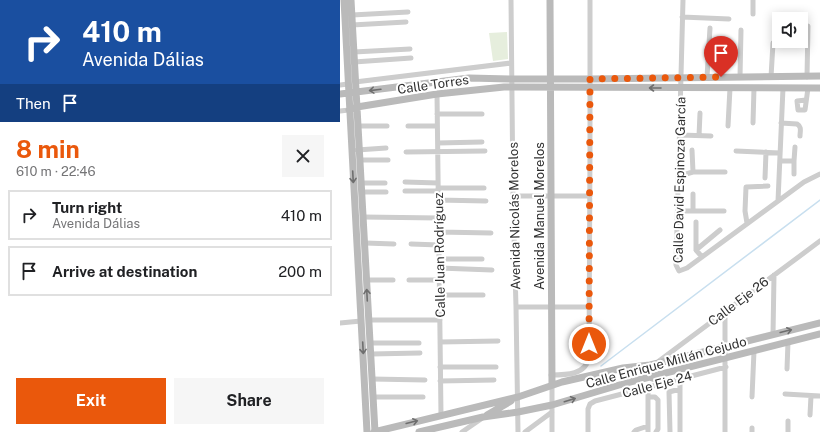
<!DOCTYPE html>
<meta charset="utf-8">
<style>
body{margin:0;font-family:"Public Sans",sans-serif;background:#f6f6f6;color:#202124;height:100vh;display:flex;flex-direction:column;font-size:15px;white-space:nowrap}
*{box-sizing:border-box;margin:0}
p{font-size:13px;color:#757577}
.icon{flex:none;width:22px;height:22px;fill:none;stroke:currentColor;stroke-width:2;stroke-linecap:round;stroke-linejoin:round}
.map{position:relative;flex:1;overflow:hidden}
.details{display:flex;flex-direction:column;background:#fff;width:340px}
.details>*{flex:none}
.banner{background:#1a4fa0;color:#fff;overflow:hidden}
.tools{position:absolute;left:432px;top:12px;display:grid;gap:8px}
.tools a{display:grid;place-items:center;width:36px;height:36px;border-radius:0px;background:#fff;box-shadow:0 2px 10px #0003;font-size:20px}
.pin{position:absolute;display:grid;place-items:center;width:34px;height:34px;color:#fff;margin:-41px -17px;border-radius:50% 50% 50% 0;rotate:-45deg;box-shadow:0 0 4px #0007}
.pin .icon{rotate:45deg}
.me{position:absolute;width:44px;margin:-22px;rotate:0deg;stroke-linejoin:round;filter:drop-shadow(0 0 3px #0008)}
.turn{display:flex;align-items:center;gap:14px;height:84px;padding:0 16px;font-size:18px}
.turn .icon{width:52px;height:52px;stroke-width:2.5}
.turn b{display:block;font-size:28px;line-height:34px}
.then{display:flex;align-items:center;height:38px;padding:0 16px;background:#0003;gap:8px;font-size:15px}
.round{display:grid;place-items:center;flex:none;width:42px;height:42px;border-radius:0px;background:#f6f6f6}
.headline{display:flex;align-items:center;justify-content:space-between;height:68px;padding:0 16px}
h1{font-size:24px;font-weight:700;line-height:30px;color:#ea580c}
.primary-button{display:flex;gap:8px;margin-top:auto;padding:8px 16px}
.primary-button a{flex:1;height:46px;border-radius:0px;background:#ea580c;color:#fff;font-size:16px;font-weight:700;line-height:46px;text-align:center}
.primary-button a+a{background:#f6f6f6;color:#202124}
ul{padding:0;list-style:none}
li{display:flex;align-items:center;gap:12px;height:50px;margin:0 8px 6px;padding:0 8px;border:2px solid #e0e0e0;border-radius:0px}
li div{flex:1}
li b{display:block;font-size:15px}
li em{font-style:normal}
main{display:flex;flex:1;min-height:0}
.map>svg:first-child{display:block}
.green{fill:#e6eedd}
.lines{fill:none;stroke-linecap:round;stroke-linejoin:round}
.stream{stroke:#c8dfef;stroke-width:1.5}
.street{stroke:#cdcdcd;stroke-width:5}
.secondary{stroke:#bababa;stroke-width:7}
.oneway{stroke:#6e6e6e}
.route{stroke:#ea580c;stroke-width:7;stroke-dasharray:0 12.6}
.labels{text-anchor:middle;stroke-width:4;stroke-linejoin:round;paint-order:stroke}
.street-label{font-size:13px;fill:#303030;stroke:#fff}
</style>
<main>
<section class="details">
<div class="banner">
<div class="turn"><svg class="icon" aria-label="right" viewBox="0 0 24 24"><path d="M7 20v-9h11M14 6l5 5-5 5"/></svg><div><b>410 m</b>Avenida Dálias</div></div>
<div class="then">Then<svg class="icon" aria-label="arrive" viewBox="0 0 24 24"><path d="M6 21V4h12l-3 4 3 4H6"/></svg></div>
</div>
<div class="headline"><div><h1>8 min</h1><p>610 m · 22:46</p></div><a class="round"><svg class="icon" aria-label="close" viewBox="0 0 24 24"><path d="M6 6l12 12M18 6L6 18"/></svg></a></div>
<ul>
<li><svg class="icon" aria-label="right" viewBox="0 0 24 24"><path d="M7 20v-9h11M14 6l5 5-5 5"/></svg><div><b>Turn right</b><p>Avenida Dálias</p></div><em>410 m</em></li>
<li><svg class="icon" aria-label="arrive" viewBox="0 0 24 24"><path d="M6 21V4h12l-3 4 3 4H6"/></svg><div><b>Arrive at destination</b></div><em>200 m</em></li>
</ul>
<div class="primary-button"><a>Exit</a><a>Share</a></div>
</section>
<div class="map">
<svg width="480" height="432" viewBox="0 0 480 432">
<rect width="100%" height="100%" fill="#fff"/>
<path class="green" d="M167,32L168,59L153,61L149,33Z"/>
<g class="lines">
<path class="stream" d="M261,366L480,200"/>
<path class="street" d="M171,0L173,196L176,307L178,432
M343,0L336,265L339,271L347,268L464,182L480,174
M413,14V0
M12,15L68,12
M342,17L389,19
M12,25L66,22
M14,52L70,49
M14,62L71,58
M367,77L370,28
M400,77L401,30
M431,77L433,43
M467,77L468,26
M15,82L171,63
M0,85L8,84
M97,94L101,415
M466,100L457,101L458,110H465L468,88
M0,111L9,110
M97,114H142
M413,123L414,88
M441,123L457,124C462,127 460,131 460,136
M18,126H47
M68,126H97
M388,126L390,88
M340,135L371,136
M359,136L360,113
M98,143L142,142
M17,150L46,148
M352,150L353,172
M396,151L440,153
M66,152L145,151
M20,160H48
M440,161H454V174
M454,161L455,147
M339,176L353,172H385
M425,178L426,152
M65,182L98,183
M21,183H45
M98,188H144
M65,191H98
M22,192H46
M173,196H250
M98,200L146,201
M438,201L443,88
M338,211H384
M353,211V194
M23,217L99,218
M356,222V250L362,257
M407,223L405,211L406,187L428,186
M99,232L151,233
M25,243L54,244
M71,244L99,245
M356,250L380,230
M99,259H142
M99,268L152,270
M27,280H53
M69,280H99
M99,295H143
M176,307H248
M29,320H100
M0,323L21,321
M433,335L434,275
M100,342L158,341
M30,343H79
M31,354L80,353
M319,361L480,241
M100,367H156
M447,369L448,342
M211,375C226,375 246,375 249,357L250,150V0
M32,379L85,380
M100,381L154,380
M212,385V432
M445,394L480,396
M33,397H83
M308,397H315L318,400V429L316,432
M412,397L414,351
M470,415L471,396
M308,426V387
M122,432L141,419
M185,432L212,412
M248,432V409L250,404L255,401L386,367
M294,432L296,430L308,426V432
M330,432L329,392L340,389
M340,432V378
M385,432V311
M412,432V428
M448,432V421"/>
<path class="secondary" d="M4,0L27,432
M11,0L35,432
M210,0L212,385
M0,94L129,78L171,79H250L480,76
M9,110L17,107L97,94L164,87L480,88
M309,377L325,382
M147,415L171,401
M34,432L178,397L222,382L283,368L310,365L327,361L480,323
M79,432L143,417L178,412L212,405L286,383L480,334"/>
</g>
<defs><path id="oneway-shaft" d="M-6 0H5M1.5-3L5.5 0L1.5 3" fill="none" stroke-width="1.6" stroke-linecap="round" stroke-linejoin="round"/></defs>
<g class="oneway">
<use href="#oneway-shaft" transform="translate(315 88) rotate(-180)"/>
<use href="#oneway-shaft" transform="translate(35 90) rotate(173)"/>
<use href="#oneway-shaft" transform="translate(13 177) rotate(87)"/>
<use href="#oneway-shaft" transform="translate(27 295) rotate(-93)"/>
<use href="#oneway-shaft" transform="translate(446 331) rotate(-14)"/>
<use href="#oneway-shaft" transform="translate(23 348) rotate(87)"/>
<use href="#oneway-shaft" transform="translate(230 400) rotate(-17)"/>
<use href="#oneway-shaft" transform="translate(72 422) rotate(-14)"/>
</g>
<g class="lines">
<path class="route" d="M249,344L250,79L381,77"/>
</g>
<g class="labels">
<g class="street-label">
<text transform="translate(93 84) rotate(-8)" y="5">Calle Torres</text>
<text transform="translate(339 180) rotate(-89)" y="5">Calle David Espinoza García</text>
<text transform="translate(174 216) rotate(-91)" y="5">Avenida Nicolás Morelos</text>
<text transform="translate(199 216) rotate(-90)" y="5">Avenida Manuel Morelos</text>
<text transform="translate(99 255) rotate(-91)" y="5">Calle Juan Rodríguez</text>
<text transform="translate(398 301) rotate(-37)" y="5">Calle Eje 26</text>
<text transform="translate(326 362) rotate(-15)" y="5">Calle Enrique Millán Cejudo</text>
<text transform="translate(317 384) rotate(-15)" y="5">Calle Eje 24</text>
</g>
</g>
</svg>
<div class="tools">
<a><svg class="icon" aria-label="sound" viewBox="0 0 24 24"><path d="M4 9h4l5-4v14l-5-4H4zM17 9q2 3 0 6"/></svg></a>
</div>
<div class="pin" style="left:381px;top:77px;background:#d93025"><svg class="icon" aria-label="arrive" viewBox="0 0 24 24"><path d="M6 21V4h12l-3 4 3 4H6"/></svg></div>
<svg class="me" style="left:249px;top:344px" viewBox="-20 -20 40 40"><circle r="17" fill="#ea580c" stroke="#fff" stroke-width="3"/><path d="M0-11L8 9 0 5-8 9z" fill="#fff"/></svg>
</div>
</main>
